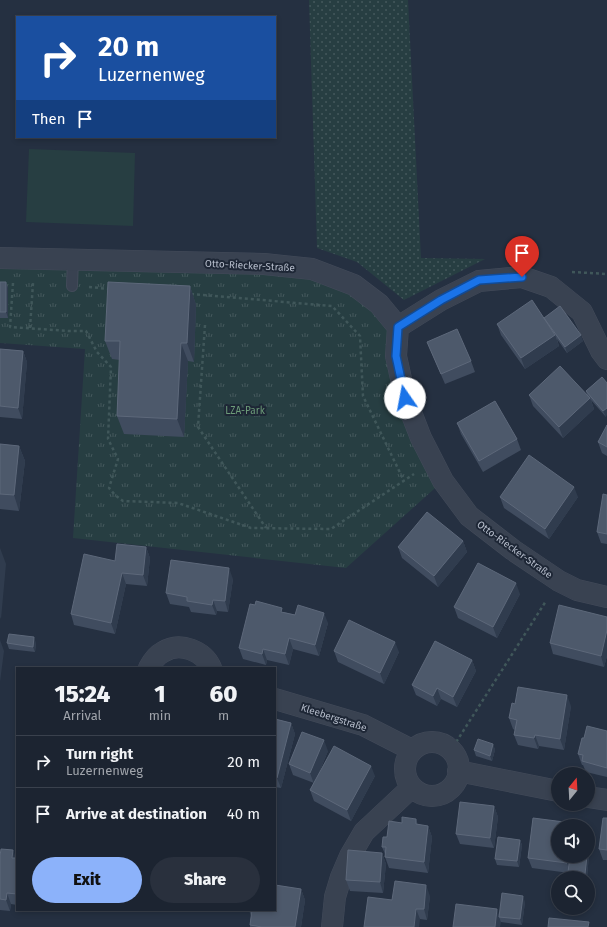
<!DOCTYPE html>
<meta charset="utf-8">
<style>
body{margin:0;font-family:"Fira Sans",sans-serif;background:#29303d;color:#f1f3f6;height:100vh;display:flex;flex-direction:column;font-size:15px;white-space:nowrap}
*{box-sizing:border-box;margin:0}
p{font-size:13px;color:#a0a4ab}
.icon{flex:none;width:22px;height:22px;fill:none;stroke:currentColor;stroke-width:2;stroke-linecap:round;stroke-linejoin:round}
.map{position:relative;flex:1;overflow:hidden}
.side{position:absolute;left:16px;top:667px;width:260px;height:244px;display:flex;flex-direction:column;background:#1c2431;border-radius:0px;box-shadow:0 2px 6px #0003,0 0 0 1px #3a414d}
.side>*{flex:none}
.banner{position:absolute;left:16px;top:16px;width:260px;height:122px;border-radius:0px;box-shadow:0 2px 6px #0003,0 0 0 1px #3a414d;background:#1a4fa0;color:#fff;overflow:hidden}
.needle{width:26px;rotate:18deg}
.tools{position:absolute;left:551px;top:767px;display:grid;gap:8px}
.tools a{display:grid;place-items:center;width:44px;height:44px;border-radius:50%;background:#1c2431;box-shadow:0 2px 6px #0003,0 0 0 1px #3a414d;font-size:20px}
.pin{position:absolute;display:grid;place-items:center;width:34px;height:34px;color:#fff;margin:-41px -17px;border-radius:50% 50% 50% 0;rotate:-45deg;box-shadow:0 0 4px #0007}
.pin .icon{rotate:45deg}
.me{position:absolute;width:44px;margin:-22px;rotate:348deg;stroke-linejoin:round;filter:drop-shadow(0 0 3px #0008)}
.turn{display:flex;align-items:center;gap:14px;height:84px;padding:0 16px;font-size:18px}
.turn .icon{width:52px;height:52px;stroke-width:2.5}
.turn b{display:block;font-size:28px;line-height:34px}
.then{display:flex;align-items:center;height:38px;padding:0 16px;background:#0003;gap:8px;font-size:15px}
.eta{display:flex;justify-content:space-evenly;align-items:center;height:68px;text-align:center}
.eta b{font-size:24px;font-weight:800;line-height:28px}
.action{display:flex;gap:8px;margin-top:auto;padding:8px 16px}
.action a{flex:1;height:46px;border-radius:24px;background:#8cb2fa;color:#111;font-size:16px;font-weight:800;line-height:46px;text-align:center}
.action a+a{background:#29303d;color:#f1f3f6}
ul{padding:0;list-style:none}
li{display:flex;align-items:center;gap:12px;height:52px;padding:0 16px;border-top:1px solid #3a414d}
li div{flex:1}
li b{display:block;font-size:15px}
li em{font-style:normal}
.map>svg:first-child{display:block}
.grass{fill:url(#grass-dots)}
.park{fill:url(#park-tufts)}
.pitch{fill:#273e42}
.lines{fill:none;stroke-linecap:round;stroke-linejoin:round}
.service-casing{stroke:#434b5a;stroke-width:12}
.minor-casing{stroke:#434b5a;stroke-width:22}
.path{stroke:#40575a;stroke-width:2.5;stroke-dasharray:3 3;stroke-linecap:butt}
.service{stroke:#394251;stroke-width:10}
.minor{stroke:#394251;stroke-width:21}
.wall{fill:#404c5f}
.shaded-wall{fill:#303c4e}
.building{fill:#4d596b;stroke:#5d687a}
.route-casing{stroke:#114b97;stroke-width:10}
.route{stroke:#1a73e8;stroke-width:7}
.labels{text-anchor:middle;stroke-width:4;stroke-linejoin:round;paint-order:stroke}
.street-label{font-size:10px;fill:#b6bdcb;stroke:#1e2736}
.park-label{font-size:10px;fill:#6d9c79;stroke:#1e2736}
</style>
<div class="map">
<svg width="607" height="927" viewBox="0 0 607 927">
<defs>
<pattern id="grass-dots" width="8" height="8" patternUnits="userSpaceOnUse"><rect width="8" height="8" fill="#273e42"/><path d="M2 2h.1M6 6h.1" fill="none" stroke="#44585c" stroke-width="1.8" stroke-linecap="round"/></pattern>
<pattern id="park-tufts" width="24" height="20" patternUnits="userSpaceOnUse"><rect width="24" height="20" fill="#273e42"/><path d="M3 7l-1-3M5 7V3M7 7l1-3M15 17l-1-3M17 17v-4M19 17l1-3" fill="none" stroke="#44585c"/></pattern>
</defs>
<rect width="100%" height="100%" fill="#253041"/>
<path class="grass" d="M309,0H408L421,258L485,259L404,300L357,262L317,248Z"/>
<path class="park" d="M0,258L320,272L398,327L396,347L443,481L346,568L73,538L85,349L0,343Z"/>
<path class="pitch" d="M29,149L135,153L133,226L26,222Z"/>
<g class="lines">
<g class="service-casing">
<path id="service" d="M72,286L73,259"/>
</g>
<g class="minor-casing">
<path id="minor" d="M0,258L264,264L312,269L354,285L379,304L398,327L396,356L405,397L421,438L443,481L469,516L513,550L559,581L577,590L607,597
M398,327L441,300L479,281L522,277L551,287L582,312L601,351L607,359
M149,668C152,662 157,655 163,652C180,641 204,651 211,668
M275,699L363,725L412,750
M405 769a27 27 0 1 1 54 0a27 27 0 1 1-54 0Z
M458,771L558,791
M588,797L607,800
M332,927L335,897L341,877L350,856L364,832L412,787"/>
</g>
<path class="path" d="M572,272L607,274
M13,283L10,327L69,331H86L97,352L111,367L108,439L118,459L109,488L115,495L123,501L178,503L251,528L331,529L414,474
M89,287L110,289
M191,294L332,306L360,336L363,396L404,481
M205,325L198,427L266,528
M30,328L33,283
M453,747L546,601"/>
<use href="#service" class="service"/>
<use href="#minor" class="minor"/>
</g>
<path class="wall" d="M0,282H6L8,288V318H0Z
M190,286L196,305L194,362L188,361L184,437L124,434L117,416L120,360L112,359L105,341Z
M544,318L583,341L567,353L557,339L559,346L525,369L501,335L497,324Z
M427,342L471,361L475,372L445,384Z
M0,349L23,351L27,362L22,419L0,417Z
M602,377L606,417L591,400L594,409L563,438L533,406L529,395H587L586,391Z
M457,423L517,439L521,450L483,472L461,434Z
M607,425V456L602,453L598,442Z
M0,444L19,446L25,461L19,511L0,509Z
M607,495V544L601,543L597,532Z
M500,497H578L549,539L504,508Z
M463,541L467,552L438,587L402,558L398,547Z
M146,547L150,558L147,586L126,584L115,634L74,625L71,614L115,561Z
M233,579L228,612L217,611L216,615L191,612L189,607L170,604L166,593Z
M520,594L497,638L458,618L454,607Z
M284,612L328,623L319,656L293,649L289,665L267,660L266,665L243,659L239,648Z
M607,617V656L604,667L553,654L550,643Z
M7,643H36L35,652L9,649Z
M334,651L399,652L384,684L338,662Z
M472,660L476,671L457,707L441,699L437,706L416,695L412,685Z
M571,706L564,750L539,746L538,749L518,745L514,735L515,730L513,729L509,718Z
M275,719L291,723L295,734L281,788L275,787Z
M607,731V777L586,772L583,765H582L578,754L584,738Z
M493,744L495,750L492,761L476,756L474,750Z
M328,751L316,780L375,776L351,821L314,801L310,790L314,783L293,775L289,764Z
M494,806L498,817L494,848L460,844L456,834Z
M533,818L572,823L573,826H558V856H588V850L589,854L587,878L570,877L569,873L532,868L528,858Z
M607,818V860H603L599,849Z
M418,825L428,826L432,837L428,873L389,868L385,857V854L382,847L387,837Z
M520,840L522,845L519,867L497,865L495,859Z
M382,853L386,864L383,893L350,891L346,880Z
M0,856L17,858V905L11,904L10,911L0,910Z
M301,889L305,900L301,927H250V925L251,916L249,910H275Z
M430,896L427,920L420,919L392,900Z
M525,902L522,925L501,922L453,927L499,914Z"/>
<path class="shaded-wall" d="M6,282L8,288V318L6,312Z
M190,286L196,305L194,362L187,343Z
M555,335L559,346L525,369L521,358Z
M581,335L583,341L567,353L565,347Z
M181,343L188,361L184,437L177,419Z
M23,351L27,362L22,419L18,408Z
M590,398L594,409L563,438L559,427Z
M607,408V415L606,417L603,411Z
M19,446L25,461L19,511L14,495Z
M574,487L578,497L549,539L545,529Z
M463,541L467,552L438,587L434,576Z
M146,547L150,558L147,586L143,575Z
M0,548L6,564L1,619L0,617Z
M229,568L233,579L228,612L225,601Z
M122,573L126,584L115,634L111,623Z
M516,583L520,594L497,638L493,627Z
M213,600L217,611L216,615L212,605Z
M324,613L328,623L319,656L315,645Z
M607,630V656L604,667L601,656Z
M34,637L36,643L35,652L33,647Z
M289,638L293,649L289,665L285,654Z
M0,640L4,651L0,682Z
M395,642L399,652L384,684L380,673Z
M263,649L267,660L266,665L262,654Z
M472,660L476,671L457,707L453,697Z
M437,688L441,699L437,706L433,696Z
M567,695L571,706L564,750L560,739Z
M291,723L295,734L281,788L277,778Z
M535,735L539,746L538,749L534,738Z
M324,740L328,751L314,784L310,773Z
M493,744L495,750L492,761L490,756Z
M371,766L375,776L351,821L347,810Z
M494,806L498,817L494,848L490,838Z
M416,819L420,830L416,824Z
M428,826L432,837L428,873L424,862Z
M520,840L522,845L519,867L517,861Z
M13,850L17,861L12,858Z
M588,850L589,854L587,878H586L585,874L587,856H588Z
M382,853L386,864L383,893L380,882Z
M568,856H573L570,872L567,863Z
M426,885L430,896L427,920L424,909Z
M301,889L305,900L301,927H295Z
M7,893L11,904L10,911L6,900Z
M523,896L525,902L522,925L520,919Z
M416,909L420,919L419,927H414Z
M497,909L500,917H499L501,922L500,927H495Z"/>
<path class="building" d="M0,282H6V312H0Z
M108,282L190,286L187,343H181L177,419L117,416L120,341H105Z
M532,300L555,335L521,358L497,324Z
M560,306L581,335L565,347L544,318Z
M457,329L471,361L441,374L427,342Z
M0,349L23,351L18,408L0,406Z
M560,366L590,398L559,427L529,395Z
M602,377L607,383V408L603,411L586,391Z
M495,401L517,439L479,461L457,423Z
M607,425V447L598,442Z
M0,444L19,446L14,495L0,494Z
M529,455L574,487L545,529L500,497Z
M603,494L607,495V534L597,532Z
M427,512L463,541L434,576L398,547Z
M117,544L146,547L143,575L122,573L111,623L71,614L84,554L115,561Z
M171,560L229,568L225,601L213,600L212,605L187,601V597L166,593Z
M478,563L516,583L493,627L454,607Z
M256,601L282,608L281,612L295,615L298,605L324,613L315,645L289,638L285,654L263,649L262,654L239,648L250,604L255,605Z
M559,605L607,617V630L601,656L550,643Z
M349,620L395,642L380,673L334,651Z
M9,634L34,637L33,647L7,643Z
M435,641L472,660L453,697L437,688L433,696L412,685Z
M518,687L567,695L560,739L535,735L534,738L514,735L517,720L509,718L512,703L515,704Z
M275,719L291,723L277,778L275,777Z
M587,726L607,731V768L582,761L583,755L578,754L582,738H584Z
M302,732L324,740L310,773L289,764Z
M478,739L493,744L490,756L474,750Z
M334,746L371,766L347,810L310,790Z
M460,802L494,806L490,838L456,834Z
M402,817L416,819V824L428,826L424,862L385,857L386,847H382L383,837H387L389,821L402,823Z
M533,818L572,823L571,826H558V856H568L567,863L528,858Z
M603,818H607V850L599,849Z
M498,837L520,840L517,861L495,859Z
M1,849L13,850L12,858H17V894L7,893L6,900L0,899V856Z
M348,850L382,853L380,882L346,880Z
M570,856H587L585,874L568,872Z
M395,881L426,885L424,909H416L414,927H364L368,897L392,900Z
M275,885L301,889L295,927H262L250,925L252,910H275Z
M502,893L523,896L520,919L499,917Z
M456,904L497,909L495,927H453Z
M549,918L589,922L588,927H548Z"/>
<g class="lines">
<g class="route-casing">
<path id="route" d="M405,398L396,356L398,327L441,300L479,280L522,277"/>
</g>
<use href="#route" class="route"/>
</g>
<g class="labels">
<g class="street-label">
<text transform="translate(250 265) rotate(3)" y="4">Otto-Riecker-Straße</text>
<text transform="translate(515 549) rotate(36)" y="4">Otto-Riecker-Straße</text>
<text transform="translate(334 717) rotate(18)" y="4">Kleebergstraße</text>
</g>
<g class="park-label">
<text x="245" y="414">LZA-Park</text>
</g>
</g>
</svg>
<div class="tools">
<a><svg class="needle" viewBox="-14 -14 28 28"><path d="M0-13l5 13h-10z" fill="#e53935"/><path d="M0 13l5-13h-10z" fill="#a0a4ab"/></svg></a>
<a><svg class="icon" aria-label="sound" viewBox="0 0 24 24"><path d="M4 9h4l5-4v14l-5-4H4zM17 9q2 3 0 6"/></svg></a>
<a><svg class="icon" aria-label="search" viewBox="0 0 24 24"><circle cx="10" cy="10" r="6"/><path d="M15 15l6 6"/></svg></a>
</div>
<div class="pin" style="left:522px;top:277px;background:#d93025"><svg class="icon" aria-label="arrive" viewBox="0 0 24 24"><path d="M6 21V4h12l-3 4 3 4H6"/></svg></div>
<svg class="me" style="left:405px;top:398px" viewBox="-20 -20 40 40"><circle r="19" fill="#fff"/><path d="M0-13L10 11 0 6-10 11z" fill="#1a73e8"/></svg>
<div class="banner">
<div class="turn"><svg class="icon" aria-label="right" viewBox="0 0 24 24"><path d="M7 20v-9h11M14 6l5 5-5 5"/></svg><div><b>20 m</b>Luzernenweg</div></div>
<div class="then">Then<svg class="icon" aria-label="arrive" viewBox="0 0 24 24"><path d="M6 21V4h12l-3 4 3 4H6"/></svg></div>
</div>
<section class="side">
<div class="eta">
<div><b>15:24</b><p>Arrival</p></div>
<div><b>1</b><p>min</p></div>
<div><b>60</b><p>m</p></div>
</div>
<ul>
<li><svg class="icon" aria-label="right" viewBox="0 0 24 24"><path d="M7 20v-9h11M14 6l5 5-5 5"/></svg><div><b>Turn right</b><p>Luzernenweg</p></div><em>20 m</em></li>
<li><svg class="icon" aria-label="arrive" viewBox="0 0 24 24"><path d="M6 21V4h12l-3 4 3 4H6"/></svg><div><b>Arrive at destination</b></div><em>40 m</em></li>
</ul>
<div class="action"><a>Exit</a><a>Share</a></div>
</section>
</div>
